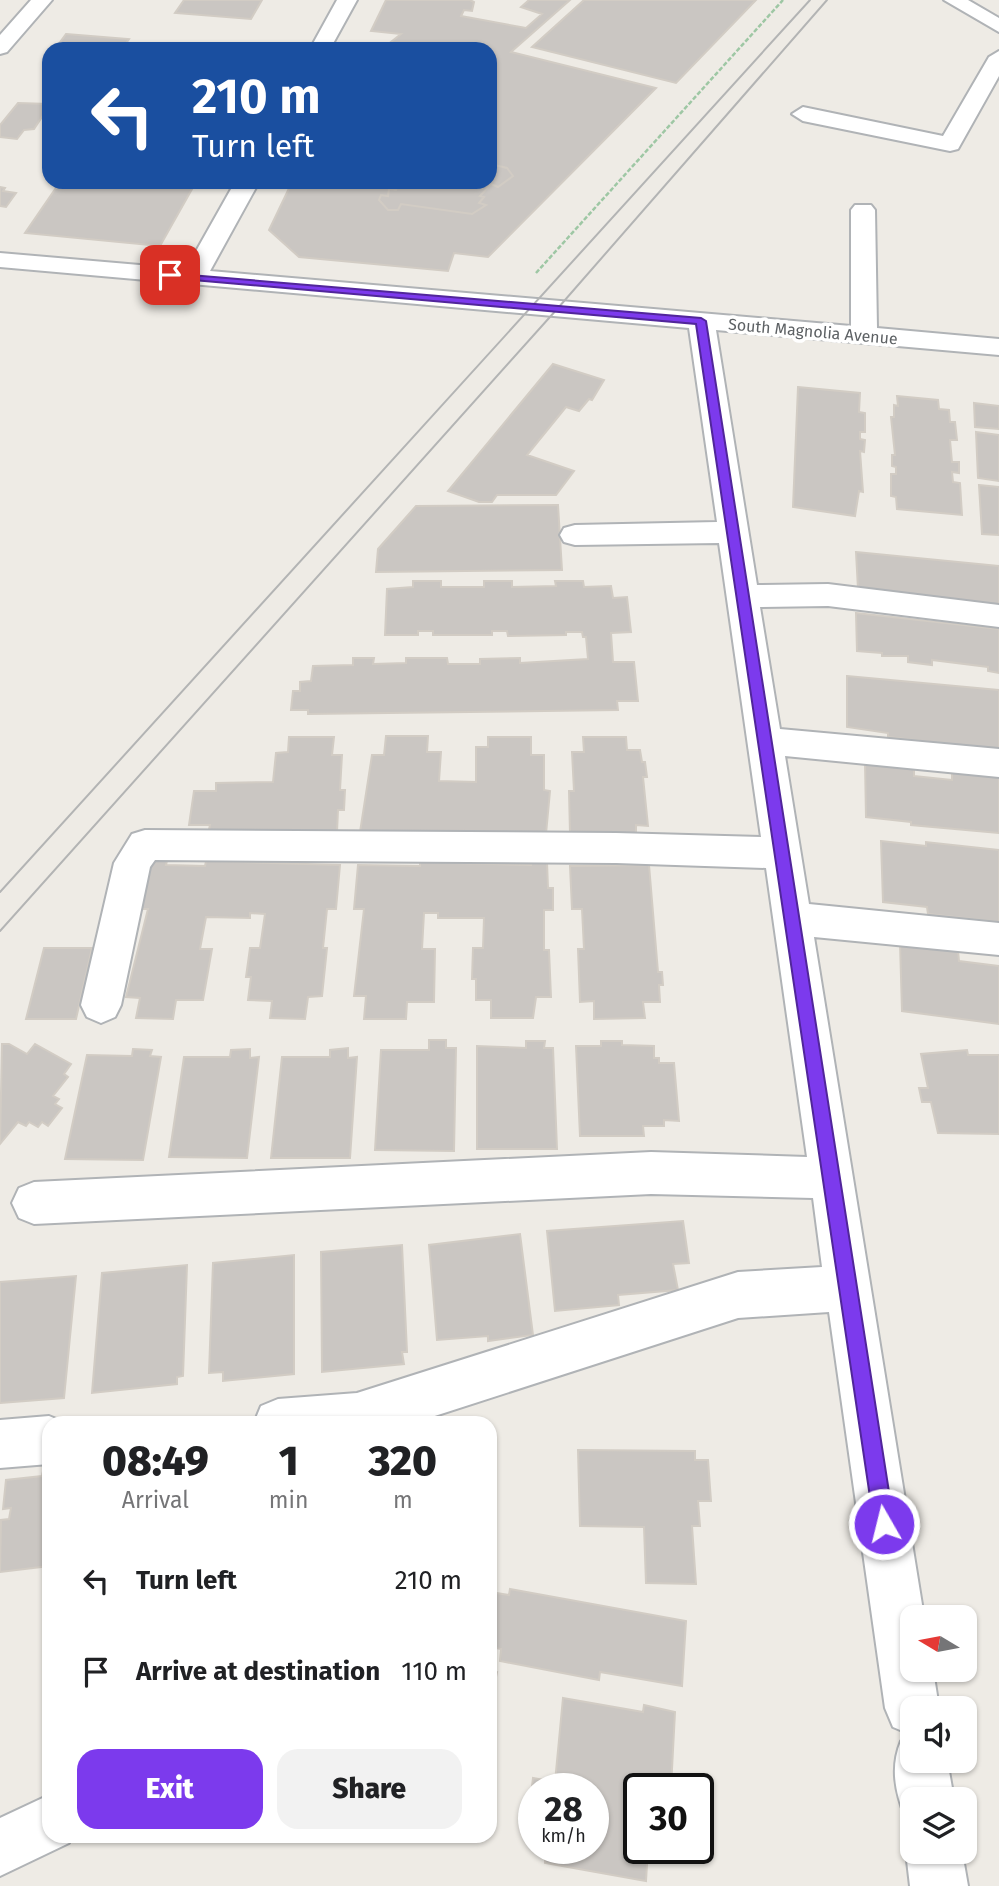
<!DOCTYPE html>
<style>
body{margin:0;font-family:"Fira Sans",sans-serif;background:#f2f2f2;color:#202124;height:100vh;display:flex;flex-direction:column;font-size:26px;white-space:nowrap}
*{box-sizing:border-box;margin:0}
p{font-size:23px;color:#757577}
.icon{flex:none;width:38px;height:38px;fill:none;stroke:currentColor;stroke-width:2;stroke-linecap:round;stroke-linejoin:round}
.map{position:relative;flex:1;overflow:hidden}
.drawer{position:absolute;left:42px;top:1416px;width:455px;height:427px;display:flex;flex-direction:column;background:#fff;border-radius:21px;box-shadow:0 2px 5px #0004}
.drawer>*{flex:none}
.hud{position:absolute;left:42px;top:42px;width:455px;height:147px;border-radius:21px;box-shadow:0 2px 5px #0004;background:#1a4fa0;color:#fff;overflow:hidden}
.needle{width:46px;rotate:280deg}
.controls{position:absolute;left:900px;top:1605px;display:grid;gap:14px}
.controls a{display:grid;place-items:center;width:77px;height:77px;border-radius:14px;background:#fff;box-shadow:0 2px 5px #0004;font-size:35px}
.speed{position:absolute;left:518px;top:1773px;display:flex;gap:14px;font-size:35px;font-weight:700;text-align:center}
.speed>*{display:grid;place-content:center;width:91px;height:91px;border-radius:50%;background:#fff;box-shadow:0 2px 5px #0004;line-height:1}
.speed small{font-size:18px;font-weight:400}
.speed .limit{border:4px solid #111;border-radius:10px;background:#fff;color:#111}
.pin{position:absolute;display:grid;place-items:center;width:60px;height:60px;color:#fff;margin:-30px;border-radius:14px;box-shadow:0 4px 10px #0006}
.me{position:absolute;width:77px;margin:-38px;rotate:352deg;stroke-linejoin:round;filter:drop-shadow(0 0 5px #0008)}
.turn{display:flex;align-items:center;gap:24px;height:147px;padding:0 35px;font-size:32px}
.turn .icon{width:91px;height:91px;stroke-width:2.5}
.turn b{display:block;font-size:49px;line-height:60px}
.eta{display:flex;justify-content:space-evenly;align-items:center;height:119px;text-align:center}
.eta b{font-size:42px;font-weight:800;line-height:49px}
.action{display:flex;gap:14px;margin-top:auto;padding:14px 35px}
.action a{flex:1;height:80px;border-radius:21px;background:#7c3aed;color:#fff;font-size:28px;font-weight:800;line-height:80px;text-align:center}
.action a+a{background:#f2f2f2;color:#202124}
ul{padding:0;list-style:none}
li{display:flex;align-items:center;gap:21px;height:91px;padding:0 35px}
li div{flex:1}
li b{display:block;font-size:26px}
li em{font-style:normal}
.map>svg:first-child{display:block}
.building{fill:#cac6c2;stroke:#d2ccc4;stroke-width:2}
.lines{fill:none;stroke-linecap:round;stroke-linejoin:round}
.minor-casing{stroke:#b0b3b6;stroke-width:4}
.path{stroke:#9ec7a4;stroke-width:2.5;stroke-dasharray:4.5 2;stroke-linecap:butt}
.minor{fill:#fff;fill-rule:evenodd}
.tram{stroke:#b3b4b4;stroke-width:2}
.route{fill:#7c3aed;stroke:#51269a;stroke-width:2}
.labels{text-anchor:middle;stroke-width:7;stroke-linejoin:round;paint-order:stroke}
.far-street-label{font-size:16px;fill:#5d6164;stroke:#fff}
</style>
<div class="map">
<svg width="999" height="1886" viewBox="0 0 999 1886">
<rect width="100%" height="100%" fill="#eeebe5"/>
<path class="building" d="M184,0H262L251,19L175,13Z
M386,0H470L474,2L472,11L464,10L461,16L526,28L542,14L521,7L529,0H570L511,52L656,88L488,257L454,253L448,271L299,257L269,230L292,182H399L396,190L389,189L388,196L381,195L379,200L388,210H398L401,204L472,214L486,205L479,203L484,197L480,196L491,184L498,187L513,176L507,168L490,164V49H382L401,34L371,31Z
M584,0H756L676,83L532,47Z
M66,34L129,39L122,49H55Z
M18,103L49,104V114H44L34,129L24,130L17,139L0,137V125Z
M490,164L507,168L513,176L498,187L491,184L480,196L484,197L479,203L486,205L472,214L401,204L398,210H388L379,200L381,195L388,196L389,189L396,190L399,182H490Z
M60,182H196L160,246L25,233Z
M0,187L5,188L3,191L16,193L6,207L0,206Z
M553,364L604,380L592,400L589,399L579,411L566,407L527,455L574,471L556,495H497L492,502H479L448,491Z
M798,387L860,393L859,412L865,413V432H860V439L865,440L864,452L860,451L863,492L859,491L855,516L793,507Z
M897,396L938,400L939,409L949,410L950,422H955L957,440H950L952,462H959V473L952,472L953,482L960,483L962,515L897,509L896,497L891,496V474H896V467L892,466V455H895L891,417H894V405L898,406Z
M974,403L999,406V429L975,427Z
M976,432L999,435V481L978,478Z
M979,485L999,487V535L982,534Z
M558,505L562,570L376,572L378,549L416,506Z
M856,552L999,566V605L858,589Z
M413,581H441V587H484V581H512V587L556,586L555,581H583L584,587L611,586L613,598L627,597L631,632L611,633L613,662H634L638,701H617L618,710L308,714V710H291L293,691H300V682L311,681L313,666L353,665V658H374L373,664L406,663V658H447L448,664H480V659L520,658V663L588,659L586,637H583L582,632H566V635L508,636L507,631H492V635H433V631H418V635H385L387,589L413,587Z
M856,613L999,629V673L988,671V667L932,660V665L908,662V656H882V653L857,651Z
M847,676L999,690V750L888,737V733L847,727Z
M386,736H428L427,752H441L439,781L476,782V747H488V737H531V755H544V790L550,791L546,834L360,832L372,755H384Z
M289,737H334L332,755H342L340,790H345L344,810H338L337,832L208,834L210,825H189L194,791H216V783L273,782L276,753L288,752Z
M583,737H626L627,750H640L642,762H645L647,777H643L648,826L636,825V833H570L569,791H574L572,752H584Z
M865,762L914,767V776L952,780V772L999,777V833L911,825V822L866,817Z
M881,841L926,846V842L999,850V922L928,914L927,907L883,902Z
M151,861H167L166,865L205,866L206,861L340,865L336,909H327L323,948H327L322,996L308,997L305,1019L270,1018L272,1001L248,1000L251,977H246L250,948H260L265,914L250,913V918L206,917L200,949H212L203,1000H176L173,1019L136,1018L140,998L126,997L148,909H136Z
M420,862L531,865V862H547L548,888H553V910H544V950H549L551,997H536L533,1018H491V1000H476V979H472L473,948H483L484,918H438V913H424L422,949H435L434,1002H407L406,1019H364L366,996H354L364,909H354L358,865L420,866Z
M649,865L658,972H662L663,985H659L660,1002H643L645,1018L594,1019V1001L580,1002L578,949H584L582,909H572L570,866Z
M900,943L958,951L959,961L999,966V1024L902,1011Z
M44,948H92L76,1019H26Z
M429,1040H446V1048H456L454,1151L375,1150L381,1050H429Z
M526,1041H545L544,1048H553L557,1149H477V1046L526,1048Z
M601,1041H622V1045L654,1046V1058H659V1063H674L679,1121L664,1120V1126H643L644,1136H580L576,1046H601Z
M2,1044H9L27,1054L35,1044L71,1064L64,1074L68,1077L53,1096L59,1099L55,1104L62,1108L48,1126L42,1122L38,1127L29,1122L26,1126L18,1122L0,1144Z
M348,1048V1058L357,1057L350,1158H271L282,1057H330V1050Z
M133,1049L152,1050L150,1056L161,1057L143,1160L65,1159L87,1055L132,1056Z
M250,1049V1058L259,1057L247,1158L169,1157L184,1057H230L231,1050Z
M967,1050L968,1055H999V1134L938,1133L931,1102H922L919,1088H928L921,1054Z
M683,1221L689,1263L673,1264L678,1290L618,1295L619,1305L555,1311L547,1231Z
M520,1234L533,1335L488,1341V1336L437,1340L429,1245Z
M402,1245L407,1352H402L404,1364L322,1372L321,1252Z
M294,1255V1374L223,1381V1372L209,1373L213,1263Z
M187,1265L183,1376L177,1377V1384L92,1393L102,1273Z
M76,1276L64,1398L0,1403V1282Z
M578,1450L695,1451V1460H708L711,1501H698L700,1526H692L696,1584L646,1583L644,1527L580,1526Z
M49,1470V1566L0,1572L1,1520L9,1519L11,1508L3,1509L6,1480L42,1476L43,1471Z
M510,1589L686,1621L682,1686L600,1672L599,1680L500,1661L501,1649L490,1647V1592L509,1595Z
M490,1671L497,1672L490,1706Z
M563,1698L643,1712L644,1705L675,1712L671,1788H639V1848H648L646,1881L545,1863L546,1848H593V1788H534V1828L527,1827L533,1778L555,1782Z"/>
<g class="lines">
<g class="minor-casing">
<path id="minor" d="M31,0H52L7,52L0,54V35Z
M337,0H357L330,49H310Z
M944,0H968L999,18V32Z
M999,51V76L958,149L950,151L803,121L792,114L803,107L943,136L989,57Z
M235,182H259L210,271L851,326V210L855,205H871L875,210L877,328L999,339V355L716,330L757,585L828,584L999,605V627L828,606L760,607L780,729L999,749V777L785,756L809,904L999,923V955L814,937L924,1617H912V1670H933L939,1708H912V1735L893,1727L885,1708L829,1312L738,1318L413,1423H254L261,1406L278,1399L357,1393L738,1272L822,1267L813,1198L651,1194L34,1224L19,1218L12,1203L19,1188L34,1182L651,1152L807,1157L766,868L616,863L155,860L150,867L121,1005L115,1017L101,1023L87,1017L81,1005L114,863L132,834L145,830L616,833L761,837L719,543L575,545L564,542L560,535L564,528L575,525L717,522L689,328L0,267V253L186,269Z
M49,1416L66,1423H49V1464L0,1468V1420Z
M912,1736V1760H947L954,1799H912V1821L906,1819C895,1792 890,1767 901,1741Z
M49,1795V1836H72L69,1843L0,1876V1818Z
M912,1837V1852H962L968,1886H910L906,1852Z"/>
</g>
<path class="path" d="M536,273L783,0"/>
<use href="#minor" class="minor"/>
<path class="tram" d="M0,892L810,0
M0,931L558,308L827,0"/>
</g>
<path class="route" d="M166,273L701,318L706,321L894,1524L891,1532L884,1535L877,1532L874,1524L696,324L170,278L166,277Z"/>
<g class="labels">
<g class="far-street-label">
<text transform="translate(813 331) rotate(5)" y="6">South Magnolia Avenue</text>
</g>
</g>
</svg>
<div class="controls">
<a><svg class="needle" viewBox="-14 -14 28 28"><path d="M0-13l5 13h-10z" fill="#e53935"/><path d="M0 13l5-13h-10z" fill="#757577"/></svg></a>
<a><svg class="icon" aria-label="sound" viewBox="0 0 24 24"><path d="M4 9h4l5-4v14l-5-4H4zM17 9q2 3 0 6"/></svg></a>
<a><svg class="icon" aria-label="layers" viewBox="0 0 24 24"><path d="M12 4l9 5-9 5-9-5zM3 14l9 5 9-5"/></svg></a>
</div>
<div class="speed"><div>28<small>km/h</small></div><div class="limit">30</div></div>
<div class="pin" style="left:170px;top:275px;background:#d93025"><svg class="icon" aria-label="arrive" viewBox="0 0 24 24"><path d="M6 21V4h12l-3 4 3 4H6"/></svg></div>
<svg class="me" style="left:884px;top:1524px" viewBox="-20 -20 40 40"><circle r="17" fill="#7c3aed" stroke="#fff" stroke-width="3"/><path d="M0-11L8 9 0 5-8 9z" fill="#fff"/></svg>
<div class="hud">
<div class="turn"><svg class="icon" aria-label="left" viewBox="0 0 24 24"><path d="M17 20v-9H6M10 6l-5 5 5 5"/></svg><div><b>210 m</b>Turn left</div></div>
</div>
<section class="drawer">
<div class="eta">
<div><b>08:49</b><p>Arrival</p></div>
<div><b>1</b><p>min</p></div>
<div><b>320</b><p>m</p></div>
</div>
<ul>
<li><svg class="icon" aria-label="left" viewBox="0 0 24 24"><path d="M17 20v-9H6M10 6l-5 5 5 5"/></svg><div><b>Turn left</b></div><em>210 m</em></li>
<li><svg class="icon" aria-label="arrive" viewBox="0 0 24 24"><path d="M6 21V4h12l-3 4 3 4H6"/></svg><div><b>Arrive at destination</b></div><em>110 m</em></li>
</ul>
<div class="action"><a>Exit</a><a>Share</a></div>
</section>
</div>
